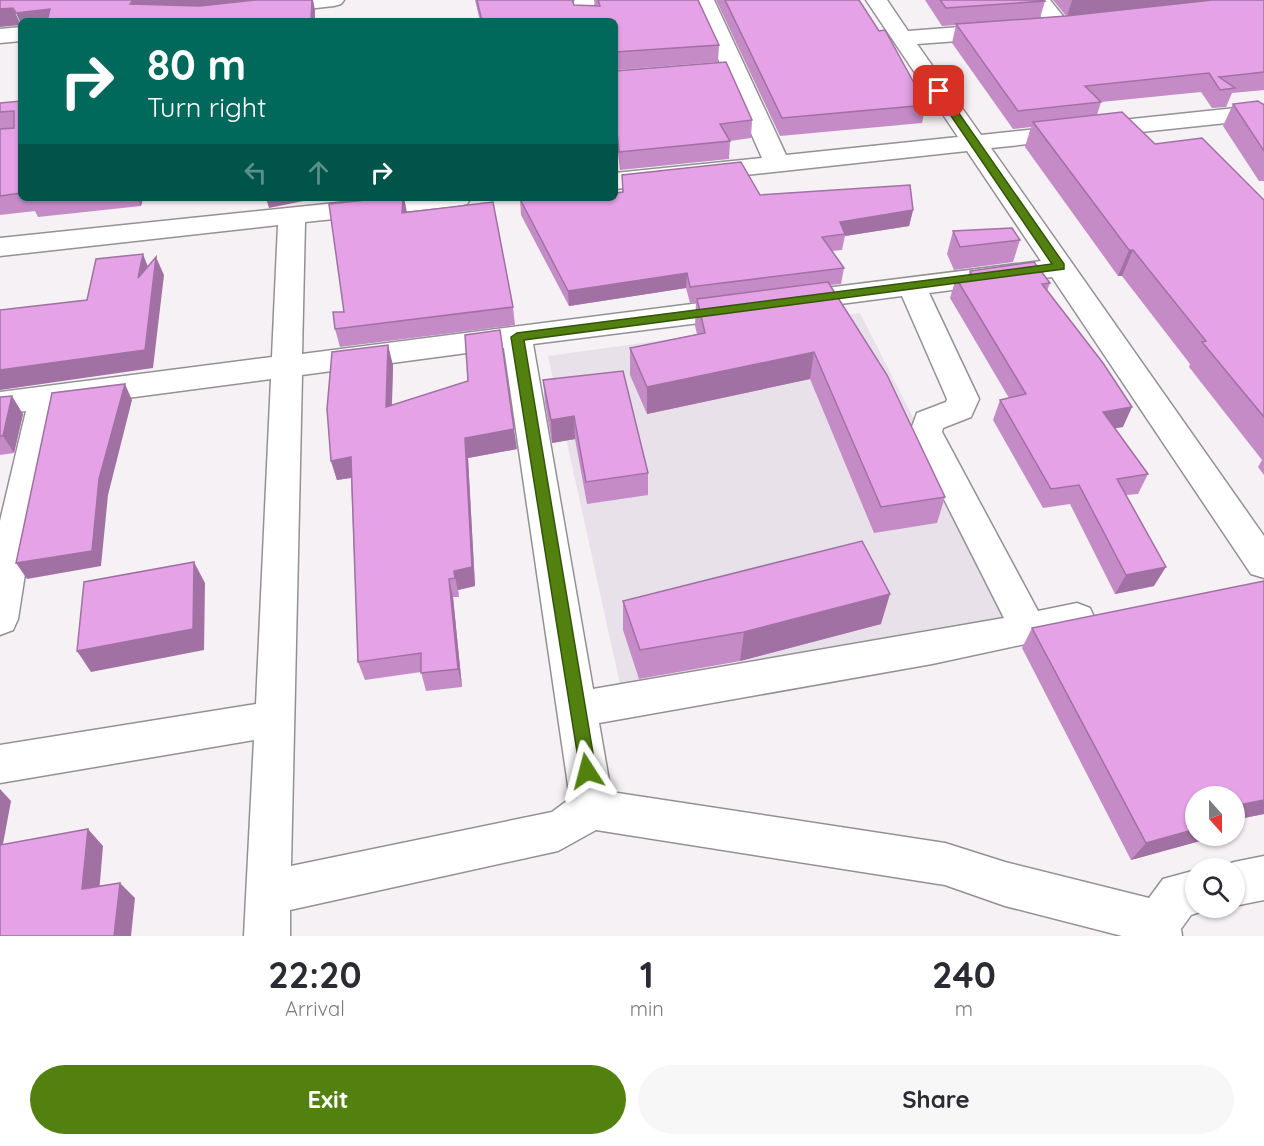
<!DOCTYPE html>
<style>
body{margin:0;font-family:Quicksand,sans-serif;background:#f7f7f7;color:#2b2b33;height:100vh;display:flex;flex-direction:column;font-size:22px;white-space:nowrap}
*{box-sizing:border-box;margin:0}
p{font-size:20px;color:#7c7c81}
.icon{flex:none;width:33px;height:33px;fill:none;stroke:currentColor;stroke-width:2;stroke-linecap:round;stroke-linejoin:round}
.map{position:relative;height:936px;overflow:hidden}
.drawer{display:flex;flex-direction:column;background:#fff;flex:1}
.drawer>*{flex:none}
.top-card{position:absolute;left:18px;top:18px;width:600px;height:183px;border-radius:9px;box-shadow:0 2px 4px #0004;background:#00695c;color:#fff;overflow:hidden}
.needle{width:39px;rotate:159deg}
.controls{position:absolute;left:1185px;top:786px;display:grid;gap:12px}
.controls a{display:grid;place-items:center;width:60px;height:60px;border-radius:50%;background:#fff;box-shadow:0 2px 4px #0004;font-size:30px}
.pin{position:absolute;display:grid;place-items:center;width:51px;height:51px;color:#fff;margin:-26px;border-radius:12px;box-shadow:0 3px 9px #0006}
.me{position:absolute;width:66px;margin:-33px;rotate:351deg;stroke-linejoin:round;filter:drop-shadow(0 0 4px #0008)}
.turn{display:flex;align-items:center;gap:21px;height:126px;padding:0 30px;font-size:27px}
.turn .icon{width:78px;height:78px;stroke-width:2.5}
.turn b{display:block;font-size:42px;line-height:51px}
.lanes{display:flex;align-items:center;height:57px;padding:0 30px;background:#0003;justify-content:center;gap:30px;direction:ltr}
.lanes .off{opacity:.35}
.eta{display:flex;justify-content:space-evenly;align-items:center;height:102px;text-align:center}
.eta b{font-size:36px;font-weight:700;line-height:42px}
.primary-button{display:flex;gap:12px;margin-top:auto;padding:12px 30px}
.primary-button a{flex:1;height:69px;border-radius:36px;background:#528110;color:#fff;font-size:24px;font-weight:700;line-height:69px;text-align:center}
.primary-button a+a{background:#f7f7f7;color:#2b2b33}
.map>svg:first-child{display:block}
.built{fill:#e9e1e9}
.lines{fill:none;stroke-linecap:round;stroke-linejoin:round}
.street-casing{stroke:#949194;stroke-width:3}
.street{fill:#fff;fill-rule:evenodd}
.wall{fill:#c58bc7}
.shaded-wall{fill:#a071a2}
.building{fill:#e5a2e7;stroke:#a071a2;stroke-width:1.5}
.route{fill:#528110;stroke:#35540a;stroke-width:1.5}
</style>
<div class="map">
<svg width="1264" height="936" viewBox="0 0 1264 936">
<rect width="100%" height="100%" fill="#f5f1f5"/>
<path class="built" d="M860,313L1019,627L623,698L548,356Z"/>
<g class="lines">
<g class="street-casing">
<path id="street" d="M276,0H344L341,4L334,6L270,13L263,11L259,7L263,3Z
M575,0H598L592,7L599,21H577L570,6Z
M692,0H714L786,155L958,137L866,0H887L908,31L999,24L1007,26L1010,31L1007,36L999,38L917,44L981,135L1264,105V119L991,148L1264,536V578L1251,574L1052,277L929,293L979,399L971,417L943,428L942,432L1038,611L1077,603L1090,608L1095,619L1090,630L932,664L599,723L611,792L945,843L1005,862L1149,898L1163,879L1196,870V908H1212L1191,915L1181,929L1182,936H1122L1005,906L945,885L596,830L558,851L290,910V936H244L254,740L0,783V745L256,704L271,379L59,407L29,548L18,619L13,630L0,635V521L26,411L0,414V392L272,357L278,225L0,256V238L384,198H471L467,204L458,206L305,222L302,354L739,298L749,301L753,308L749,315L739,318L533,344L593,689L1004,618L910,432L917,413L946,402L947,399L902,296L794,310L784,308L780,301L784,294L794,292L1041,261L967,151L615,189V173L762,158ZM504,348L569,792L568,800L552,812L291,866L302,375Z
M1028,0H1050L1071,26L1068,31H1052Z
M21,27V41L0,43V29Z
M1264,856V900L1234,906V868H1219L1234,862Z"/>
</g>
<use href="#street" class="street"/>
</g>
<path class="wall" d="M475,0H572L574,5L595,6L594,0H698L719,45L718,62L615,70V21H480Z
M716,0H859L926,105L922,123L780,136Z
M925,0H1044L1045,1L1040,18L1066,16L1053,0H1264V90L1232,93L1226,107L1212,108L1201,92L1101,102L1097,115L1264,200V475L1258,467L1262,460L1189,367L1190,364L1122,276H1118L1025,147L1031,127L1013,129L952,43L956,25L942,26Z
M615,71L752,120L751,138L730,141L729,159L620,170L615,127Z
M21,101V198H143L141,206L38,217L35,211L0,215V103Z
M1233,104L1264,105V181H1259L1223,126Z
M622,175L760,195L913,210L909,226L845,236L842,250L832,251L844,268L841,284L830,285L945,497L937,523L874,533L810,379L647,414L630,375V348L697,334L695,326L696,302L690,303L686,288L569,306L521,215L520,199L622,193Z
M330,198H377L331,201Z
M384,198H404L407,212L513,307L515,325L340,347L335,329L344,312Z
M953,231L1020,240L1013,262L954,270L947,254Z
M970,271L1050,283L1047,291L1123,427L1115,428L1148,474L1138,494L1126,495L1154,586L1115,594L1070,504L1043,508L993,420L1000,400L1009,398L950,298L956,278L968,276Z
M393,365L392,405L517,449L468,458L475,586L458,590L459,597H453L462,687L426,691L421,672L365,680L358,662L351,478L337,480L331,461Z
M543,380L648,473V495L587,504L575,439L552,443L545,403Z
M0,397L23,414L14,453L0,455Z
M623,601L881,624L740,661L639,679L623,630Z
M1032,628L1264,814L1234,820V796L1196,836H1218L1131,860L1022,648Z"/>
<path class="shaded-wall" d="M133,0H259L136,21L130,4Z
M312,0H313L315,10V21H311Z
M1072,0H1214L1067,17Z
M13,8L21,25L0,27V9Z
M50,9L55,21H21V24L16,13Z
M138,198H143L141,206Z
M266,198H318L269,208Z
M403,198H404L407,214L402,213Z
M913,210L909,226L845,236V234L840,222Z
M1129,250H1133L1122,276H1118Z
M143,254L150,272L138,278Z
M156,257L164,275L153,368L0,390V370L145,350Z
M687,273L686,288L569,306L568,291Z
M388,345L393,365L391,427L386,407Z
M814,352L810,379L647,414V387Z
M125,384L132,400L108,495L101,566L27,579L16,563L99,479Z
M12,396L23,414L14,453L3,436Z
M1132,407L1123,427L1094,432L1103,412Z
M574,416L575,439L552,443L551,420Z
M514,429L517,449L468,458L475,586L458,590L459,597L454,571L465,438Z
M351,457L356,477L337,480L331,461Z
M194,562L205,583L204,650L91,672L77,651Z
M1166,567L1154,586L1115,594L1126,575Z
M449,579L453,597L462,687L458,669Z
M890,594L881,624L740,661L744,632Z
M0,789L11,801L0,860Z
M1264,800V814L1234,820V806Z
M88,829L103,846L98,905L82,889Z
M1196,829V836H1218L1131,860L1146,843Z
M120,883L135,898L131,936H114Z"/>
<path class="building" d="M0,0H133L130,4L200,6L255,0H312L311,21H47L50,9L16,13L13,8L0,9Z
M477,0H572L574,5L600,6L598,0H698L719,45L615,52V21H482Z
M725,0H859L879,31L885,30L926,105L782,118Z
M940,0H1044L1045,1L946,8Z
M1212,0H1264V72L1219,77L1235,88L1220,90L1209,73L1085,86L1101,102L1018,111L956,24L1066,16Z
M726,62L752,120L720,124L730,141L619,152L615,111V71Z
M21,101V193L0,196V129L14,128V111L0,112V103Z
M1258,101L1264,105V151L1233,104Z
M1122,112L1155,144L1202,138L1264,200V417L1202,342L1206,341L1133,250H1129L1033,122Z
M741,162L760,195L910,185L913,210L840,222L845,234L822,237L844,268L690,287L687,273L568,291L520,199L538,198H615V193L623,192L622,175Z
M384,198H403L402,213L493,202L513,307L335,329L333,312H344L329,204Z
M1012,228L1020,240L960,247L953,231Z
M143,254L138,278L156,257L145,350L0,370V310L87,300L96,259Z
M1034,262L1050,283L1042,284L1103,363L1132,407L1103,412L1148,474L1117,479L1166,567L1126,575L1079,485L1051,489L1000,400L1026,394L956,278L972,276L970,271Z
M828,282L887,375L945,497L881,507L814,352L647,387L630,348L705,333L697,299Z
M500,330L514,429L465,438L472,567L454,571L455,578L449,579L458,669L421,673V653L358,662L351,457L331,461L327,409L332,352L388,345L386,407L468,381L465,335Z
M623,371L648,473L586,482L574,416L551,420L543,380Z
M125,384L99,479L92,551L16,563L52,393Z
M12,396L3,436H0V397Z
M862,541L890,594L744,632L640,650L623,601Z
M194,562L193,629L77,651L84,582Z
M1264,581V800L1234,806V796H1196V829L1146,843L1032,628Z
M88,829L82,889L120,883L114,936H0V845Z"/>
<path class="route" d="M935,89H942L1064,264V269L524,340L596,771L593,777L587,779L581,777L511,337L517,333L1052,264L934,91Z"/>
</svg>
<div class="controls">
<a><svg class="needle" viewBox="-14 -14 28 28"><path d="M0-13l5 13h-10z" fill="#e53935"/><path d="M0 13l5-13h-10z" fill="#7c7c81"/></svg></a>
<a><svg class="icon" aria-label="search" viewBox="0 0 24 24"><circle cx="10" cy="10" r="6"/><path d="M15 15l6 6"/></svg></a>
</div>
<div class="pin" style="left:939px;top:91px;background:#d93025"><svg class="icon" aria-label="arrive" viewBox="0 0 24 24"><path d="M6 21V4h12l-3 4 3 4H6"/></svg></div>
<svg class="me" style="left:587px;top:771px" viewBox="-20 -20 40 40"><path d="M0-17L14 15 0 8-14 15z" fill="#528110" stroke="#fff" stroke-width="4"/></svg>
<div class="top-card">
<div class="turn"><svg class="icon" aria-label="right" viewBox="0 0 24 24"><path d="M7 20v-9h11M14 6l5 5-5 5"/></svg><div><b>80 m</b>Turn right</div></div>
<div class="lanes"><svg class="icon off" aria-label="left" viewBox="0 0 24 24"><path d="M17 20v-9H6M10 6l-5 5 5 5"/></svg><svg class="icon off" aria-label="ahead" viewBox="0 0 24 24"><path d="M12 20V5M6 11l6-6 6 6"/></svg><svg class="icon" aria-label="right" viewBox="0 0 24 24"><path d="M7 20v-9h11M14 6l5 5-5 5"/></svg></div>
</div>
</div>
<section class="drawer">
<div class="eta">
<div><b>22:20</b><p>Arrival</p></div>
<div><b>1</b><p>min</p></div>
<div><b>240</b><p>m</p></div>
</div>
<div class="primary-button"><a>Exit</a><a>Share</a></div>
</section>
